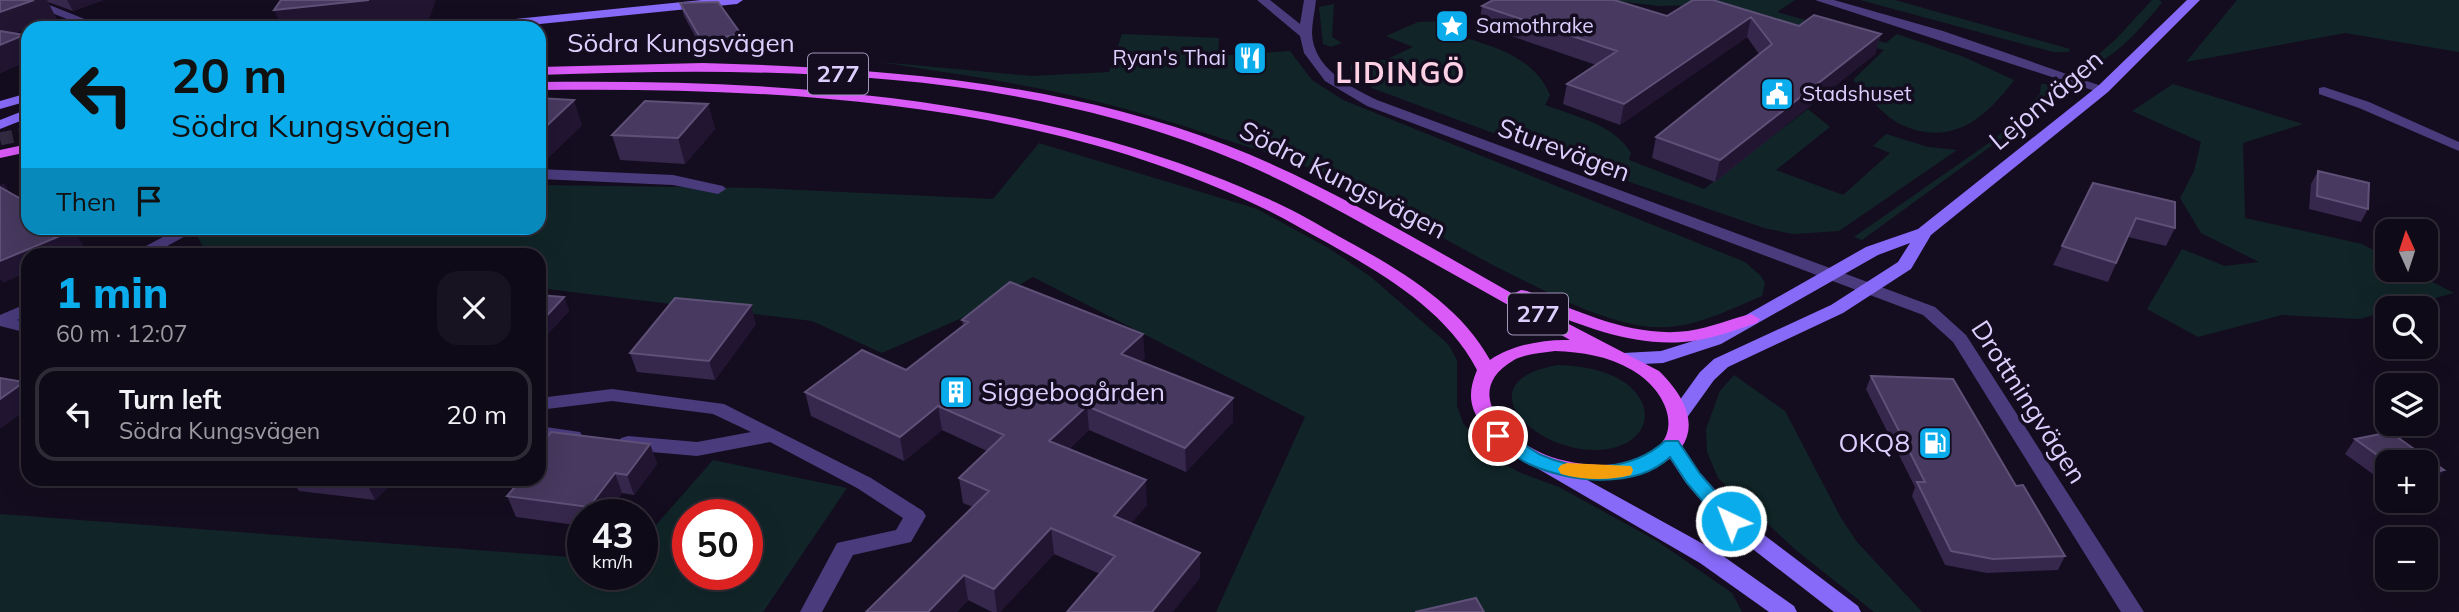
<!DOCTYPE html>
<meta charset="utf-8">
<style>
body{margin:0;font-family:Mulish,sans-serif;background:#181320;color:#f1f3f6;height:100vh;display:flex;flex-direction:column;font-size:26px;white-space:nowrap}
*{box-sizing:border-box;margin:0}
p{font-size:23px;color:#9b9aa1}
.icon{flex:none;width:38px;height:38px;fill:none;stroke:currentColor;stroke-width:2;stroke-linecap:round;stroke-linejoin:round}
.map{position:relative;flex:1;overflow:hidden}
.sheet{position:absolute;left:21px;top:248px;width:525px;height:238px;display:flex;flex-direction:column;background:#0f0a17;border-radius:21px;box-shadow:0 7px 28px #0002,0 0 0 2px #2f2b36}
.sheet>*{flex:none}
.top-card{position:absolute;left:21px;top:21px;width:525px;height:214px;border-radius:21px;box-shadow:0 7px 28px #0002,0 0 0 2px #2f2b36;background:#0baceb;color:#111;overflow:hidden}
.needle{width:46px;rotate:357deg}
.controls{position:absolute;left:2375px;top:219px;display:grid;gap:14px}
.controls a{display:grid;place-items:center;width:63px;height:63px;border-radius:14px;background:#0f0a17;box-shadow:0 7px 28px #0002,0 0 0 2px #2f2b36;font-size:35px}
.speed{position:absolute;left:567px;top:499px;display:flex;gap:14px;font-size:35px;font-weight:700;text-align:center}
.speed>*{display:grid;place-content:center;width:91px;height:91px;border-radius:50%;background:#0f0a17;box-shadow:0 7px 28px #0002,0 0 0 2px #2f2b36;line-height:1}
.speed small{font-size:18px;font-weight:400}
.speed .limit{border:10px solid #d22;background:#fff;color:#111}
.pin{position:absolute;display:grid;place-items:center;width:60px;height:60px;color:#fff;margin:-30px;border:4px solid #fff;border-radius:50%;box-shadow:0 2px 7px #0007}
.me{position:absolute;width:77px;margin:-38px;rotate:317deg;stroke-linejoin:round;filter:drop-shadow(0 0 5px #0008)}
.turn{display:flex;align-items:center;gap:24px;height:147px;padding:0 35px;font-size:32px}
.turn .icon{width:91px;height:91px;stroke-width:2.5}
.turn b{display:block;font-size:49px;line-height:60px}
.then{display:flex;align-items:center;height:66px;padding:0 35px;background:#0003;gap:14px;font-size:26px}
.round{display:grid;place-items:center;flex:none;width:74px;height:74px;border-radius:21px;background:#181320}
.summary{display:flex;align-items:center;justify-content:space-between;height:119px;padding:0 35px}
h1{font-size:42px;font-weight:800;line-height:52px;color:#0baceb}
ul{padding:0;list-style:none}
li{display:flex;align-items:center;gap:21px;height:94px;margin:0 14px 10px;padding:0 21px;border:4px solid #2f2b36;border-radius:21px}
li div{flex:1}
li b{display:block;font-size:26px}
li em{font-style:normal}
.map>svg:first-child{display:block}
.green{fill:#112528;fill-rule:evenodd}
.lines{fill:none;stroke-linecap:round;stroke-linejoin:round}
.primary-tunnel{stroke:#322a40;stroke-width:13;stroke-dasharray:13 7;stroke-linecap:butt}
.street{fill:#493b7c;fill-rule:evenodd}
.secondary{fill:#876af8;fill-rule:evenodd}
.primary{fill:#d95af7;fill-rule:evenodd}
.wall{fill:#36274c}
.shaded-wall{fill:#211532}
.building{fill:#47395f;stroke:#5f5078;stroke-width:2}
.route{fill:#0baceb;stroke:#077099;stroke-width:2}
.slow{fill:#f59e0b}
.labels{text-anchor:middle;stroke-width:7;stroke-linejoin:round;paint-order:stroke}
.far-poi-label{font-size:21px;fill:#dccefd;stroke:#140d1f;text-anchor:start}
.shield{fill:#140d1f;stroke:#a094ba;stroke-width:2}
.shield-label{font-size:24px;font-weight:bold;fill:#dccefd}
.street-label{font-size:26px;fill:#dccefd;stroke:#140d1f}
.poi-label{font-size:26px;fill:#dccefd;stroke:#140d1f;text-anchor:start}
.far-district-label{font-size:28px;font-weight:bold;letter-spacing:2px;fill:#fdd0e4;stroke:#140d1f}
</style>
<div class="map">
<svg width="2459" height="612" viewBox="0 0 2459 612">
<rect width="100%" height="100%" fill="#140d1f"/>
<path class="green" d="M1607,0H1795L1777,12L1886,43L1897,34L1964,57L2014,80C1985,119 1951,148 1900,124C1883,116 1866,93 1853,80L1884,50L1767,16L1695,5L1659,6Z
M1860,0H1895L2070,49L2069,52H2053Z
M2152,0H2160L2162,3C2140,28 2116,60 2083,68L2116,39Z
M2237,0H2459V52L2345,33L2186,62Z
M1334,4L1332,37L1342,43L1331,47L1323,44L1319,7Z
M1451,21L1452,24L1440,30C1481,44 1532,51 1550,95L1545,105C1574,116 1614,124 1631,153L1629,160L1704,189L1808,109L1830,127L1776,170L1843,195L1890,153L1873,146L1886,134L1928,147L1957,150L1839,231L1793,234L1764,228L1560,158L1372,88L1351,71V65L1360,59L1385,60L1413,47L1386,36L1418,22Z
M1122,34L1219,38L1218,56L1290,51L1312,80L1343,100L1745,262L1761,276L1765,283L1762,296C1718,314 1685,334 1636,325C1601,318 1568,303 1537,287C1465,253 1398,210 1326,175C1297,162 1266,153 1236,143C1167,120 1094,98 1021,85C975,76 927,70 880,62L1032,76L1109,72Z
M2041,84H2051L2057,90L2056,99L1862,240L1854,237L1996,138L2040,94Z
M2173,84L2303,124L2243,143L2245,218L2362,244L2387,257V270H2410L2454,293L2398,308H2387V311L2360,319L2282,315L2198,337L2147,309L2182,249L2225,266L2259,262L2201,233L2180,198L2194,171L2201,142L2132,111Z
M1039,143L1257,209L1330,249L1371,277L1448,344L1457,360V406L1463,423L1493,458L1523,474L1559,487L1657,541L1732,593L1742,612H1216L1305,417L1033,277L964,317L882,353L812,321L539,288V256L266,255L204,248L195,233L208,228H539V185L759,188L993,199Z
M1558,365C1581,366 1604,369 1624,382C1658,406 1649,442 1608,449C1540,460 1459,382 1558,365Z
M1734,375L1785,411L1841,518L1857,542L1922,612H1874L1797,551L1718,478L1707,452L1706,429L1720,391Z
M713,460L847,488L763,612H0V514L583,558V574H642V541ZM747,514V574H688V514Z"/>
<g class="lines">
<path class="primary-tunnel" d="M0,139L28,133"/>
<path class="street" d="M20,0H37L107,28H89Z
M1257,0H1270L1300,24L1304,0H1316C1315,11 1312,22 1312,33C1313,68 1350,87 1377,100L1935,307L1966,335L2144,612H2121L1953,342L1923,315L1367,106L1325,81L1304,53L1300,36Z
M1815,0H1834L1943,31L2110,89L2103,93L2098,92Z
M2324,87L2369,102L2459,142V151L2359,108L2319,94V88Z
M539,169L673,175L723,186L726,189L718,194L673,185L539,179Z
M180,228H200L149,256H127Z
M28,303V315L17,320L28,323V333L0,326V315Z
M612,389L724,404L871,478L923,511L926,516L911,542L853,555L822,612H800L837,543L896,530L903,518L857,488L770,442L697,456L628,450L621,448L618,443L621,438L628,436L697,442L751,432L713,414L612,401L539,410V398Z
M539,426L580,432L583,437L580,442L573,444L539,440Z"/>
<path class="secondary" d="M702,0H743L737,4L501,28H459L465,24Z
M2187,0H2200L2108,92L1931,235L1911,269L1843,313L1728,367L1714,380L1686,419H1672L1669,415L1700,372L1714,359L1831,305L1898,262L1910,243L1878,255L1721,344L1663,363L1623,365L1614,359L1623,353L1661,351L1709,336L1866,247L1918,229L2098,86Z
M28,93V101L0,109V101Z
M28,109V118L0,129V120Z
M1671,438L1678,440L1700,473L1739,516L1858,606L1861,612H1834L1723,526L1686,483L1661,445L1664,440Z
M1542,455L1716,551L1794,606L1797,612H1769L1700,563L1535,467L1532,462L1535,457Z"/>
<path class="primary" d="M703,63C879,68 1060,81 1226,145C1326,184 1419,241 1513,294L1521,290L1527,291C1578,311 1632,338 1688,331C1710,328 1730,319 1751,314L1760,319L1757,323C1733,331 1709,340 1683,342C1633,346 1586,327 1540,309L1659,371C1764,474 1563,517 1489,433C1470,412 1466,396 1477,370C1446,310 1383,274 1326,242C1305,231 1286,219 1265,209C1043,101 782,87 539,90V82C788,79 1046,96 1275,202C1297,212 1319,225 1340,237C1395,267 1459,303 1490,360C1512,345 1544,339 1570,340C1512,307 1453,274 1394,241C1335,208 1276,175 1213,151C1001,68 764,67 539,75V67ZM1555,351C1582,352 1608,356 1632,370C1670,392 1689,443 1635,460C1608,469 1572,465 1546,455C1506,439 1460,391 1514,360C1525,354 1542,353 1555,351Z
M28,144V152L0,158V150Z"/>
</g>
<path class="wall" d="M0,0H103L73,11L48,2L56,18L15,33L28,42V61L0,73Z
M1693,0L1799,26L1881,34L1875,54L1715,182L1652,158L1656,137L1759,54L1747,37L1620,125L1563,104L1567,84L1596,65L1479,25L1482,6L1667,16Z
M680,3L744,47L705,54L684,16Z
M539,98L582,125L547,159L539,158Z
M708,104L715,129L685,164L620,160L612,135Z
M2318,171L2368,209L2361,222L2309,209L2311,184Z
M2093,183L2175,228L2166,246L2128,237L2108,282L2053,265Z
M539,295L564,297L569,311L544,338L539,337Z
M962,320L1145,358L1140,361L1233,398V422L1186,472L1089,430L1069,449L1147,505L1131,523L1200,553V578L1100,574L1054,554L1000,612H992L968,600L957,612L973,507L963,503L959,478L987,451L942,430L904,461L811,416L805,392L906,370L963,326Z
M756,324L715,380L637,372L630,353Z
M1871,376L2016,486L2065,556L2058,570L1987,573L1945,565L1912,496L1915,487L1866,389Z
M2390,432L2444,470L2433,485L2426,486V462H2387V484L2345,454L2355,439Z
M650,444L657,464L634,495L622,493L607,514H583V526L516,517L507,496Z
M292,480H395L375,500L299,491Z"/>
<path class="shaded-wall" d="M34,0H47L56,18L0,39V12Z
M67,0H103L73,11Z
M369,0H436L429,19L350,28H282L274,10Z
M1751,17L1747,37L1620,125L1624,104Z
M741,34L744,47L705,54L702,41Z
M1881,34L1875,54L1715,182L1720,160Z
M24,35L28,42V61L0,73V45Z
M574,100L582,125L547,159L539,136V133Z
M708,104L715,129L685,164L678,138Z
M4,183L14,200L0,189V185Z
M74,230L85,248L67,256H28V272L3,283L0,279V261Z
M564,297L569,311L544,338L539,324Z
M751,305L756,324L715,380L709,361Z
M1143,334L1145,358L1123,378L1121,354Z
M24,382L28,387V409L0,429V399Z
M1233,398V422L1186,472L1185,448Z
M938,406L942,430L904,461L900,437Z
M1087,406L1089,430L1052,465L1049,441Z
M650,444L657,464L634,495L627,475Z
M2444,470L2433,485L2426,486V474Z
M615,473L622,493L607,514H592L589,507Z
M365,480H395L375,500Z
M1146,480L1147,505L1116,541L1114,516Z
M1051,528L1054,554L1000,612H997L994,589Z
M1200,553V578L1173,612H1152Z
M964,575L968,600L957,612H928Z"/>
<path class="building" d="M0,0H34L0,12Z
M281,0H369L274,10Z
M1493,0H1614L1667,16L1693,0H1713L1799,26L1814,15L1881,34L1720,160L1656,137L1772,44L1751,17L1624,104L1567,84L1617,51L1482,6Z
M718,2L741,34L702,41L680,3Z
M0,31L24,35L0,45Z
M539,98L574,100L539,133Z
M645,101L708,104L678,138L612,135Z
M2318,171L2369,183L2368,209L2317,196Z
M2093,183L2175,202V228L2136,218L2116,263L2062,246Z
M0,187L28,203V228H69L74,230L0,261Z
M170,253L184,256H166Z
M1010,282L1143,334L1121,354L1233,398L1185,448L1087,406L1049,441L1146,480L1114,516L1200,553L1152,612H1067L1115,556L1051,528L994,589L964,575L928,612H866L989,491L959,478L1004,435L938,406L900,437L805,392L862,350L906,370L968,322L962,320Z
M539,295L564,297L539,324Z
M675,298L751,305L709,361L630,353Z
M1871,376L1953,379L2016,486L2023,485L2065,556L1993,559L1951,551L1917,482H1925Z
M0,378L24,382L0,399Z
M551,432L650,444L627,475L615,473L589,507L507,496L521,480H539V446Z
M2390,432L2444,470L2426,474V462H2387L2355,439Z
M1476,598L1484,612H1415Z"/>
<path class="route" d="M1498,430C1514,434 1526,448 1541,455C1581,473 1632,471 1665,441H1678L1700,474L1741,521L1738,526H1724L1687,483L1670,457C1635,490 1569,482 1529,464C1516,458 1504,448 1492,440L1489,436L1492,432Z"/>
<path class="slow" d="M1567,463L1631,466L1633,470L1631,475C1609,481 1582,480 1561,474L1558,469L1561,465Z"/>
<defs>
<g id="sight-square" transform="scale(1.75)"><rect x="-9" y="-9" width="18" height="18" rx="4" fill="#0baceb" stroke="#140d1f"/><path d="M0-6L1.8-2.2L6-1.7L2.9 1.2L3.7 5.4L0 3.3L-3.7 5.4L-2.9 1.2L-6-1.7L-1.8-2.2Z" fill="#fff"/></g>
<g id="restaurant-square" transform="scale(1.75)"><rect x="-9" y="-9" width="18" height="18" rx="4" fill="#0baceb" stroke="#140d1f"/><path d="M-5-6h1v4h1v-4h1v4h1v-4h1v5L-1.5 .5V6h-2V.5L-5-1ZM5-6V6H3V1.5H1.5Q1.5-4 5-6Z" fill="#fff"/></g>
<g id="civic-square" transform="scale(1.75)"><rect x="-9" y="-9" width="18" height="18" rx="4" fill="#0baceb" stroke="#140d1f"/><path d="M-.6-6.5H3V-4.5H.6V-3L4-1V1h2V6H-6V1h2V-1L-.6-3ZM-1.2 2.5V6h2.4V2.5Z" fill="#fff"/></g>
<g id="building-square" transform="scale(1.75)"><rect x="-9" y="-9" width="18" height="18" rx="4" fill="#0baceb" stroke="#140d1f"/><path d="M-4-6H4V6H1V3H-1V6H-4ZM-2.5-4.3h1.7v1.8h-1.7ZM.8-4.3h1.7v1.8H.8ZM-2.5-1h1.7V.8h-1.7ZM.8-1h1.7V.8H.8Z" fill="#fff"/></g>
<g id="fuel-square" transform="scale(1.75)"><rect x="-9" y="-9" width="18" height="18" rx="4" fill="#0baceb" stroke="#140d1f"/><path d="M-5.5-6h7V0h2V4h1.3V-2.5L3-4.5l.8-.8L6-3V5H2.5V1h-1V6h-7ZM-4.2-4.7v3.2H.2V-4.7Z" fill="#fff"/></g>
</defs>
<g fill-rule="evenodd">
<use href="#sight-square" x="1452" y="26"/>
<use href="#restaurant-square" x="1250" y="58"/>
<use href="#civic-square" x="1777" y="94"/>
<use href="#building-square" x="956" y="392"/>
<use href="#fuel-square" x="1935" y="443"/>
</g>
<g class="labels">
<g class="far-poi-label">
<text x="1476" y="33">Samothrake</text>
<text x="1226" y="65" text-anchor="end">Ryan's Thai</text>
<text x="1802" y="101">Stadshuset</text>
</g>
<g class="shield">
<rect x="808" y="53.5" width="60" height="41" rx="5"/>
<rect x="1508" y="293.5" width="60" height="41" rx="5"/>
</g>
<g class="shield-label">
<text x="838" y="82">277</text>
<text x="1538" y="322">277</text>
</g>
<g class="street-label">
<text x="681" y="52">Södra Kungsvägen</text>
<text transform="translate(2046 100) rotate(-40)" y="9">Lejonvägen</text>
<text transform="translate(1564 150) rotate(20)" y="9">Sturevägen</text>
<text transform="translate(1343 180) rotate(27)" y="9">Södra Kungsvägen</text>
<text transform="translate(2029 402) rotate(57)" y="9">Drottningvägen</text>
</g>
<g class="poi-label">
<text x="981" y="401">Siggebogården</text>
<text x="1910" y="452" text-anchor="end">OKQ8</text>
</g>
<g class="far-district-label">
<text x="1401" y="83">LIDINGÖ</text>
</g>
</g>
</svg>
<div class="controls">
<a><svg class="needle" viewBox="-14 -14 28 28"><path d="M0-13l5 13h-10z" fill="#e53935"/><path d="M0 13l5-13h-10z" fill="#9b9aa1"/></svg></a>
<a><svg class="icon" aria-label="search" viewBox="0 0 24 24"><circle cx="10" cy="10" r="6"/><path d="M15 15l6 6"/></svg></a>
<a><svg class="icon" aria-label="layers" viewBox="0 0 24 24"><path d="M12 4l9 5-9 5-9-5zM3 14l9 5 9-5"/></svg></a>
<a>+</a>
<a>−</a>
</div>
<div class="speed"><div>43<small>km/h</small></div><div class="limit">50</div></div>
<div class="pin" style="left:1498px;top:436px;background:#d93025"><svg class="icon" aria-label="arrive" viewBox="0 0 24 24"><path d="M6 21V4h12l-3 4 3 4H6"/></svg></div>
<svg class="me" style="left:1731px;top:521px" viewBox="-20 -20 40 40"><circle r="17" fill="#0baceb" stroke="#fff" stroke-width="3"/><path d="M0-11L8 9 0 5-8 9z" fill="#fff"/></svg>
<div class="top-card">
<div class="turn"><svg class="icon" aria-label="left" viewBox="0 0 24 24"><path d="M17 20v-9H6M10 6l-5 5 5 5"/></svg><div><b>20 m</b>Södra Kungsvägen</div></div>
<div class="then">Then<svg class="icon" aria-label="arrive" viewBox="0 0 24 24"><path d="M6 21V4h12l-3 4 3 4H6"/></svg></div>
</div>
<section class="sheet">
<div class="summary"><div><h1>1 min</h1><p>60 m · 12:07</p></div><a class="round"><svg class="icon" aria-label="close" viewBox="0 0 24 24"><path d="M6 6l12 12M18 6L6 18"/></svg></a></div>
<ul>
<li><svg class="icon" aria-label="left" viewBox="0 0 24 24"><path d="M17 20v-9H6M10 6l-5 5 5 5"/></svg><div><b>Turn left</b><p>Södra Kungsvägen</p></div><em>20 m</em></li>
</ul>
</section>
</div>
